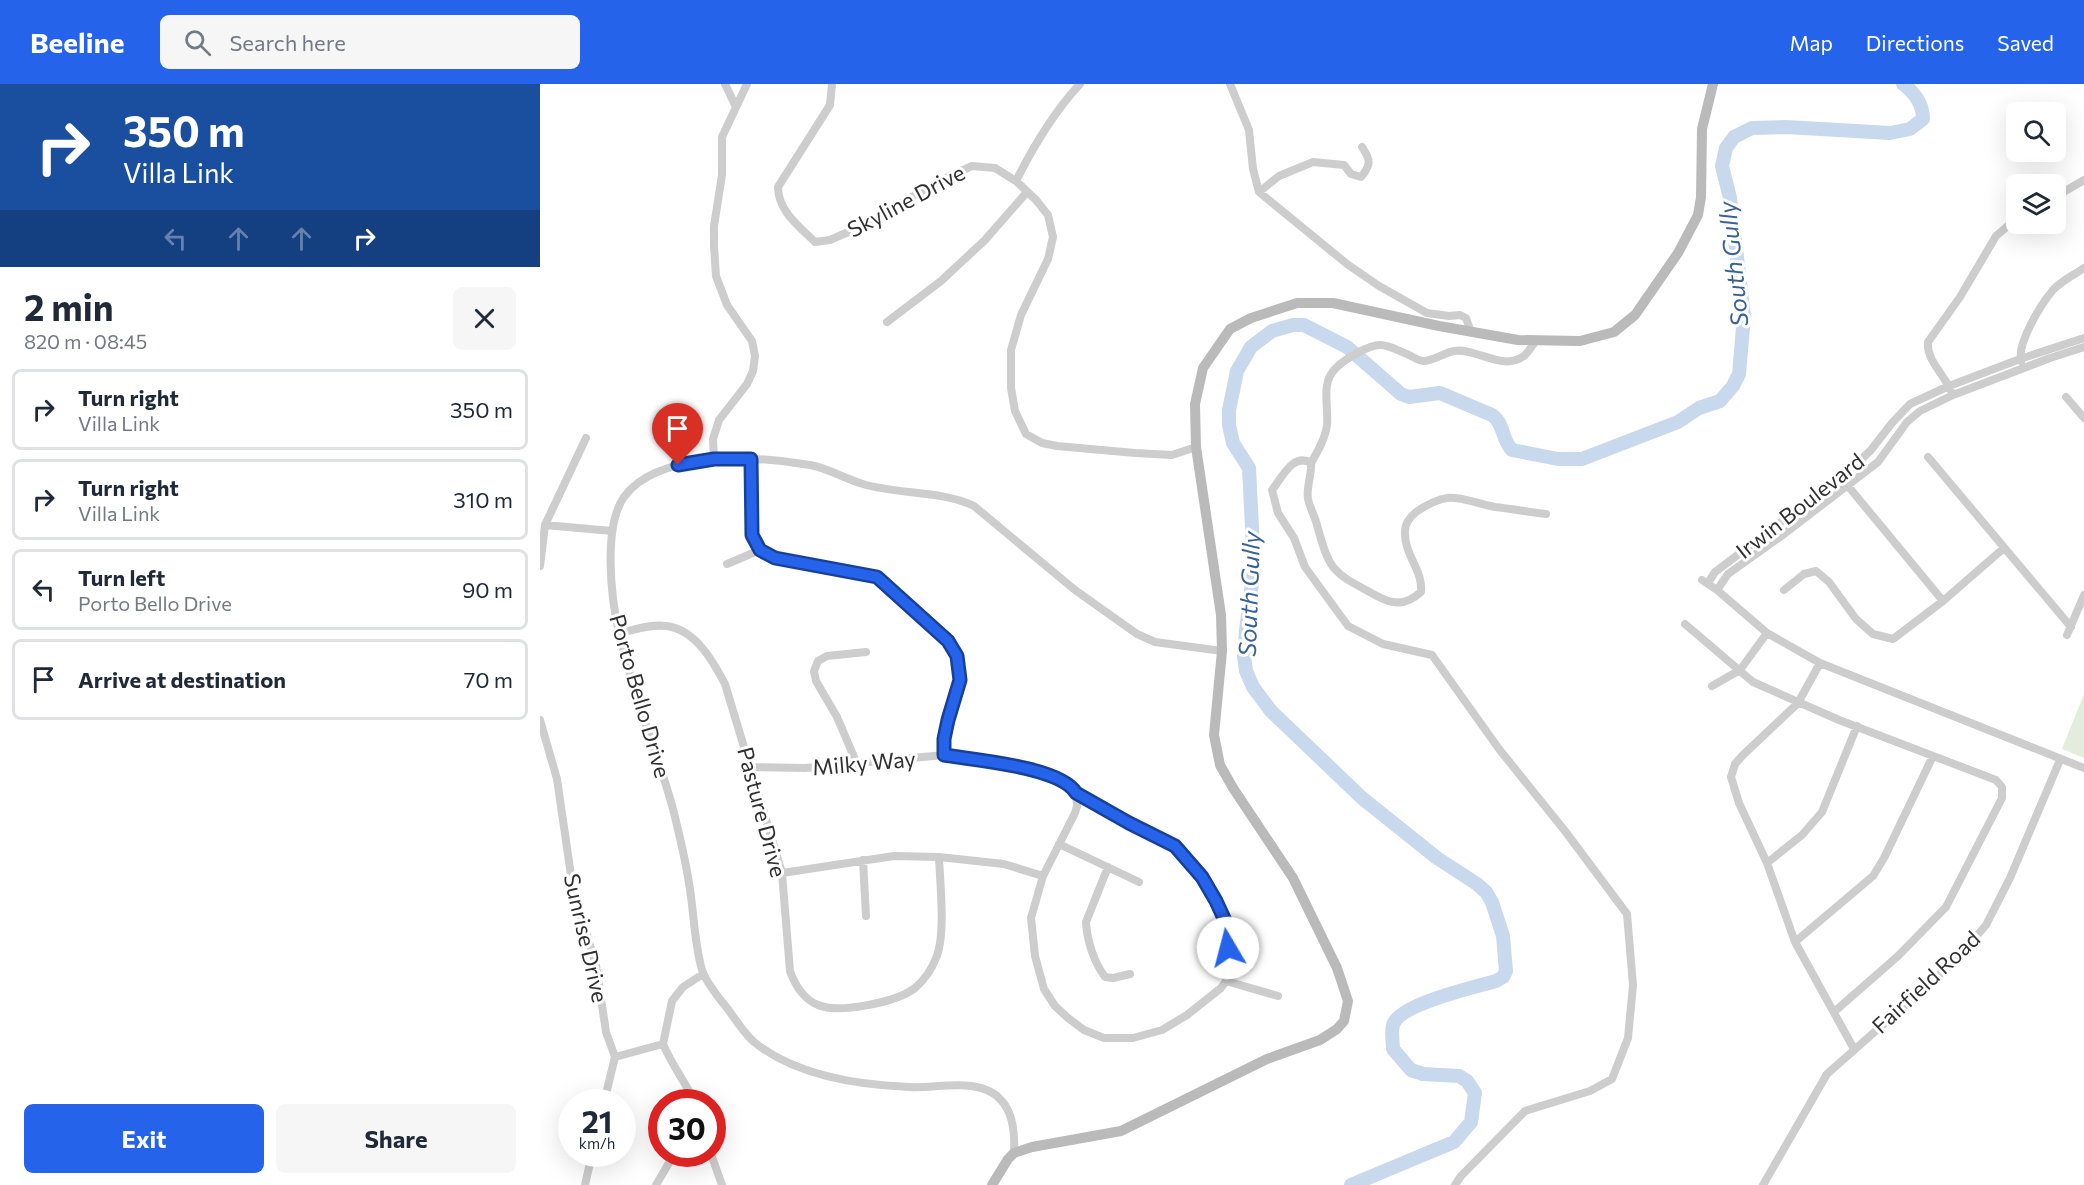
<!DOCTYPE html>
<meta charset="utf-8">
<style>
body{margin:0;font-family:Commissioner,sans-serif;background:#f6f6f7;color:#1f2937;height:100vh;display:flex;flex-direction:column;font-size:22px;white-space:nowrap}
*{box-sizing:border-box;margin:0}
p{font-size:20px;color:#747a83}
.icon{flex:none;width:33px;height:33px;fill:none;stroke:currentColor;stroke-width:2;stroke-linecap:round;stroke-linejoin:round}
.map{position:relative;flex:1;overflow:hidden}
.panel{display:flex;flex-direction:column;background:#fff;width:540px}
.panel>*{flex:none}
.guide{background:#1a4fa0;color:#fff;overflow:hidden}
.controls{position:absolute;left:1466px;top:18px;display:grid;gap:12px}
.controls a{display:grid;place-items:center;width:60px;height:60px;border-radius:9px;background:#fff;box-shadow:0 6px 24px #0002;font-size:30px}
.speed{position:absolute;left:18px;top:1005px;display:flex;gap:12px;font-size:30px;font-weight:700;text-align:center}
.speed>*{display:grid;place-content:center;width:78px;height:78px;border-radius:50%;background:#fff;box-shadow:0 6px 24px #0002;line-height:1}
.speed small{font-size:15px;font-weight:400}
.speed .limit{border:9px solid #d22;background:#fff;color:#111}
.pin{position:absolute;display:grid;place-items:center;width:51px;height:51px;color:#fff;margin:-62px -26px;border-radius:50% 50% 50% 0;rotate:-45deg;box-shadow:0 0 6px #0007}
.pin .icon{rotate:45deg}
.me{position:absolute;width:66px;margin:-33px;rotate:352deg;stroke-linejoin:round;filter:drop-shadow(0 0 4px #0008)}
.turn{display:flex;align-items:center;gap:21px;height:126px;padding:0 24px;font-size:27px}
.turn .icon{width:78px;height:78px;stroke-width:2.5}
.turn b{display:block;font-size:42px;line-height:51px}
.lanes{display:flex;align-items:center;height:57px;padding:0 24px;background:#0003;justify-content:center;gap:30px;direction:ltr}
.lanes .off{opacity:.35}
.round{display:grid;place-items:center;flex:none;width:63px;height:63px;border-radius:9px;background:#f6f6f7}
.summary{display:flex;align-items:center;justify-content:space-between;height:102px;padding:0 24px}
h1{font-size:36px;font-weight:700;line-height:45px}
.cta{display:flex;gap:12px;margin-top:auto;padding:12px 24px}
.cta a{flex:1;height:69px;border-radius:9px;background:#2563eb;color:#fff;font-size:24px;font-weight:700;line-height:69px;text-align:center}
.cta a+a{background:#f6f6f7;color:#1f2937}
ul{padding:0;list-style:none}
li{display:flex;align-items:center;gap:18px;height:81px;margin:0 12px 9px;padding:0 12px;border:3px solid #e0e1e3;border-radius:9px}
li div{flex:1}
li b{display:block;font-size:22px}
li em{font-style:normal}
header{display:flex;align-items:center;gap:36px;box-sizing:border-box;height:84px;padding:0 30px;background:#2563eb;color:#fff}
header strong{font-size:28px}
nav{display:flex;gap:33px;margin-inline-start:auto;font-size:21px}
.search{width:420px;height:54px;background:#f6f6f7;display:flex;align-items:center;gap:15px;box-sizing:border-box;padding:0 21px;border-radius:9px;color:#747a83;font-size:22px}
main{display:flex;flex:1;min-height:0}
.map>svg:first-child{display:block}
.green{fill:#e3eddd}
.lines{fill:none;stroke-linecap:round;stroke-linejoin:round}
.river{stroke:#c8d9ee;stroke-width:14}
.street{stroke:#cdcdcd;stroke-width:8}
.secondary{stroke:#bababa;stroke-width:10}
.route-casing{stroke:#184099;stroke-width:15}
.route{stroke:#2563eb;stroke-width:10}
.labels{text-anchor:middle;stroke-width:6;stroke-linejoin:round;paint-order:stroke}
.street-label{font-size:22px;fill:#303030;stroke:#fff}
.water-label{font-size:24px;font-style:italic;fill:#386297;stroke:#fff}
</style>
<header>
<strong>Beeline</strong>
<div class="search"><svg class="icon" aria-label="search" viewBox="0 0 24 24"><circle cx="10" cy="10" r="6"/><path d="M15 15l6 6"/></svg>Search here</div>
<nav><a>Map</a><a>Directions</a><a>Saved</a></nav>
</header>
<main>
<section class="panel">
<div class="guide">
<div class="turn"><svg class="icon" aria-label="right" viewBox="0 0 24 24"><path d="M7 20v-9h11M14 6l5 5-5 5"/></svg><div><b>350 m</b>Villa Link</div></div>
<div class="lanes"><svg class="icon off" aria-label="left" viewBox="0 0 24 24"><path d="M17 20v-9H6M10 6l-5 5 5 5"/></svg><svg class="icon off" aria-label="ahead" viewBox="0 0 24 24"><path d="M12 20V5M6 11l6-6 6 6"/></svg><svg class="icon off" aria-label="ahead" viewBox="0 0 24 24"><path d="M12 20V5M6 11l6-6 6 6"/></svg><svg class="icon" aria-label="right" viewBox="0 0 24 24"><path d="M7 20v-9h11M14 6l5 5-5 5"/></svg></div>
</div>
<div class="summary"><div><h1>2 min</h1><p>820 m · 08:45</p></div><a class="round"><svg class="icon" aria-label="close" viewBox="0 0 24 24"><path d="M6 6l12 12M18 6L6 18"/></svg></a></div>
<ul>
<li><svg class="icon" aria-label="right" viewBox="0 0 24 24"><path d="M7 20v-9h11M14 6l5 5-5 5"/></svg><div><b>Turn right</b><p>Villa Link</p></div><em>350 m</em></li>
<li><svg class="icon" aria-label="right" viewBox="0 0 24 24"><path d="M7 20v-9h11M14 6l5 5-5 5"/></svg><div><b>Turn right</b><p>Villa Link</p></div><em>310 m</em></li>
<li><svg class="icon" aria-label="left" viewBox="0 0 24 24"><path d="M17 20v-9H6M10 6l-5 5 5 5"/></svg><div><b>Turn left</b><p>Porto Bello Drive</p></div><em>90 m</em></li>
<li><svg class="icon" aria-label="arrive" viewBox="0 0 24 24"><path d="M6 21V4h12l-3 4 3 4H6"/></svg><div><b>Arrive at destination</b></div><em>70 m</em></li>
</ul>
<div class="cta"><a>Exit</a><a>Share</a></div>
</section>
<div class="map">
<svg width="1544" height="1101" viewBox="0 0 1544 1101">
<rect width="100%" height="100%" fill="#fff"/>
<path class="green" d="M1544,610V674L1522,665Z"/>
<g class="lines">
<path class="river" d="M811,1101L914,1058L931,1038L935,1009L927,997L919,992L883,990L871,986L853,965C853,959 851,948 853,941C859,920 935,903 956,897L963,893L966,887L963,852L952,818L946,808L937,800L897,774L822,714L731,627L713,603L706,587L704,572L706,546L714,484L709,384L693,359L689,341V326L697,287L711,263L732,247L753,241H764L807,263L861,310L869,313L900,309L952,331C964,339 962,356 972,366L1018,375H1042L1138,338L1159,324L1180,317L1193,302L1199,290L1204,232L1190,114L1182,82L1186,64L1194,53L1212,44L1246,43L1350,49L1370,45L1383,35C1383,20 1375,9 1363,0"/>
<path class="street" d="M185,0L196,23
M292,0L290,21L238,103C238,127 259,142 275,158L290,156L322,142L401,96L432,82L455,84L476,97L496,116L508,131L513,153L508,175L481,231L471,266V304L475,327L486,350L502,359L517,362L595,369L632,371L656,363
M690,0L709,46L713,85L719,108L807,180L839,202L887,229L909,232L920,231L926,234L931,248
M476,97C494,61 513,29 540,0
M719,108L739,92L773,78L804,81L811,90L821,93C831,81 831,76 822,63
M1515,113L1544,96
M347,238L401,197L445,156L487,108
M1481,277C1477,259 1501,220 1513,206C1521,197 1534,191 1544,184
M1411,307C1404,290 1386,276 1388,258L1420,213L1456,152L1476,135
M1526,313L1544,334
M1388,373L1531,543
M174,375L173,355L179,336L207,300L213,287L215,272L212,257L187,221L176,192L174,162V142L182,91V53L207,0
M211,375L212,451L220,466L235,474L337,493L408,557L417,571L420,595L408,636L404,655V671
M771,379C778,367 785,355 787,341C789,322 780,299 796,284C805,275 828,261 840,261C849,261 859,267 867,270C872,272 878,277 883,277C894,277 903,269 914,267C936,263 964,289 985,271C989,267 993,261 996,256
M1308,402L1403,517
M5,441L72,447
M187,480L220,466
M0,482L5,441L46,354
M1162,496L1177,506L1227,549L1280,579L1544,684
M1168,499L1175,488L1183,482L1312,384L1331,366L1352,339L1370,320L1409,302L1480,275L1544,254
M1177,506L1188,490L1244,450L1338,378L1367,338L1380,327L1413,311L1510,274L1544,263
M1244,506L1264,490L1276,487L1289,498L1316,535L1333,550L1353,555L1403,517L1464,464
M1145,540L1213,598L1299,636L1456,696L1462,703V714L1406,823L1358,872L1294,928
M79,549C94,546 110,540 126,542C155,545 173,577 185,600L242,789L250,887C255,901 263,915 278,921C299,930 357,918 375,904C384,896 392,885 396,874C406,851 400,800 399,773
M1527,551L1544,511
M1280,579L1258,619L1203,671L1195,680L1191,693L1199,719L1227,779L1255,858L1314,965
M1172,602L1200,586L1227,549
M0,636L17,695L33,805L56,881L66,948L75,973
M317,680L297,633L276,597L274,587L278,577L287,572L326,568
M211,683L265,684L404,671L475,682L527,699L536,709L589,739L635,762L662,793L687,841L688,864L686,897L681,904L647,931L622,946L593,954H564L544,946L528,934L515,922L504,905L495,872L491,834L503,792L535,729L537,722L536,709
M519,760L599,798
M323,776L326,832
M1227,779L1262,751L1282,728L1317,642
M568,783L546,838C547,857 554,878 565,893L573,894L590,890
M242,789L354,772L399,773L464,780L503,792
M1255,858L1333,792L1344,774L1393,672
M686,897L738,912
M123,960L132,917L143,903L163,890
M123,960C132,981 145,998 155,1018
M75,973L123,960
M64,1018L75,973
M474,1069C475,1051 474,1030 461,1016C440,992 397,1005 369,1003C317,1001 256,992 214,958C205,950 197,938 190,928C181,916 167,901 162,886C154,858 154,828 149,799C145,774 139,749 133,725C117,666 92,609 79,549C71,514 63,443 84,413C118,366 219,372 270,381C288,384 305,395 323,400C359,411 401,406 434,422L535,506L597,550L615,558L682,567
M171,1070L182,1101
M45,1101L52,1070
M116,1101L133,1072L138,1070
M915,1101L921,1092L985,1027L1050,1007L1072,995L1088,954L1093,901L1087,830L1025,747L959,665L892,571L843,560L808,542L765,483L754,454L738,429L732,406C742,394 753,368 771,379C772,391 766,403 768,415C770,424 775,433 777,441C790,489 793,488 835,511C853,521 865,522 881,508C883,485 864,472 865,447C865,440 870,433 876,428C911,404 919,416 955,423C972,425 989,428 1006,430
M1223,1101L1287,990L1416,876L1446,841L1470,794L1520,676"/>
<path class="secondary" d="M452,1101L468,1075L474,1069L492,1063L581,1047L727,975L780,956L797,945L804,937L808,917L797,884L753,794L693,704L680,681L674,651L682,567L681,531L656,363L655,320L663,284L690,245L711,234L757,219H793L899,242L978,256L1040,257L1074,248L1095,231L1138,169L1158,131L1161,113L1162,45L1173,0"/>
</g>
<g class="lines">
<g class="route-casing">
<path id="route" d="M138,381L174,375H211L212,451L220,466L235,474L337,493L408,557L417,572L420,596L408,636L404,655V671C434,676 521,683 536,709L589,739L635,762L662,793L676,817L687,841L688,864"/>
</g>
<use href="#route" class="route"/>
</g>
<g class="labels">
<g class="street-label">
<text transform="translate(366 117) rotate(-28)" y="8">Skyline Drive</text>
<text transform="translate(1260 422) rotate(-38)" y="8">Irwin Boulevard</text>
<text transform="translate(100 612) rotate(74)" y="8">Porto Bello Drive</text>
<text transform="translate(324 679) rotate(-5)" y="8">Milky Way</text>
<text transform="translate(222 728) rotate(75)" y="8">Pasture Drive</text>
<text transform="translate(46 854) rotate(77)" y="8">Sunrise Drive</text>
<text transform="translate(1386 898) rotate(-43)" y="8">Fairfield Road</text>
</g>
<g class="water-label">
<text transform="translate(1194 180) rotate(-96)" y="8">South Gully</text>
<text transform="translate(710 510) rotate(-88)" y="8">South Gully</text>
</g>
</g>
</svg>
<div class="controls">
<a><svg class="icon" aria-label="search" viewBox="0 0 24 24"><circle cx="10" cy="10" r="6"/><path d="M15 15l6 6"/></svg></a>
<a><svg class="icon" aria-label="layers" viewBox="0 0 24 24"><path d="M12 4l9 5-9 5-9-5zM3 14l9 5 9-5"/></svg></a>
</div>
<div class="speed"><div>21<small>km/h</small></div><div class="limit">30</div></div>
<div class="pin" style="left:138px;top:381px;background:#d93025"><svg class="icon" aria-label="arrive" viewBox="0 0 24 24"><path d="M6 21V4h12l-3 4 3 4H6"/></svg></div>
<svg class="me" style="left:688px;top:864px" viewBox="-20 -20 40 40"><circle r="19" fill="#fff"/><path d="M0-13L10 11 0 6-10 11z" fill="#2563eb"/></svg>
</div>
</main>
